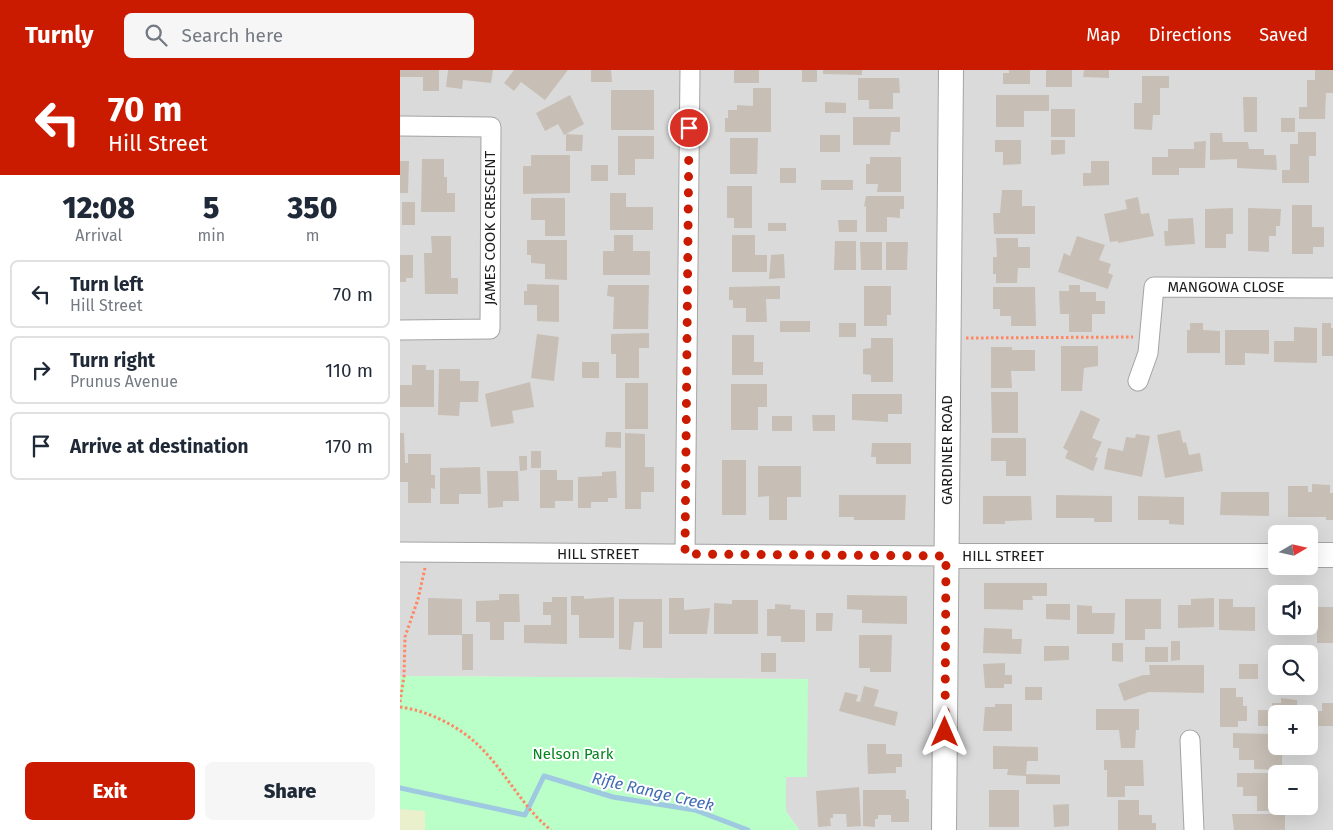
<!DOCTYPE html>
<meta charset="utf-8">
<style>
body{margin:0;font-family:"Fira Sans",sans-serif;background:#f6f6f7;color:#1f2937;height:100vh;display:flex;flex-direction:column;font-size:19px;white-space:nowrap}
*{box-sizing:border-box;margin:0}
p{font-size:16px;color:#747a83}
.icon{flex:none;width:28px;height:28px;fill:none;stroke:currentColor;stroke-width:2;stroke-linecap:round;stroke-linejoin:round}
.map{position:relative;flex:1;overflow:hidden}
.drawer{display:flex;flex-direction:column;background:#fff;width:400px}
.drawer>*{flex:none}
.hud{background:#ca1a00;color:#fff;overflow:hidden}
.needle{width:32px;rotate:81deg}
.buttons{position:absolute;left:868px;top:455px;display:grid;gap:10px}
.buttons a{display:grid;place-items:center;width:50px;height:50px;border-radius:8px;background:#fff;box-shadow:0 5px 20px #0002;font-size:25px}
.pin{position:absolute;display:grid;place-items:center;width:42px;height:42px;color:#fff;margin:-21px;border:2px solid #fff;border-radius:50%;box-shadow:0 1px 5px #0007}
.me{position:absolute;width:55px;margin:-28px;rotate:0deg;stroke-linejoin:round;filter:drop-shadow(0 0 4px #0008)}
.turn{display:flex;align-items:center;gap:18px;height:105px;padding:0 25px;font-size:22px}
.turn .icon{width:65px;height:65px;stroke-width:2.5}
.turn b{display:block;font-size:35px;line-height:42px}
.eta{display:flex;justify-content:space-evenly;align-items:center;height:85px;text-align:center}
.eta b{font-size:30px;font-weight:800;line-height:35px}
.button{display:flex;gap:10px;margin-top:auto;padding:10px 25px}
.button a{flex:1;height:58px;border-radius:8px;background:#ca1a00;color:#fff;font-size:20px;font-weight:800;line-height:58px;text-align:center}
.button a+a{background:#f6f6f7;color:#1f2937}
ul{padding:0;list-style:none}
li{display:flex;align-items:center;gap:15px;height:68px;margin:0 10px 8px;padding:0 15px;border:2px solid #e0e1e3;border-radius:8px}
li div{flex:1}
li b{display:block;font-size:19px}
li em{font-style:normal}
header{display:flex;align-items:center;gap:30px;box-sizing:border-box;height:70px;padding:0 25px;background:#ca1a00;color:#fff}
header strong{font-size:24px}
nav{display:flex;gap:28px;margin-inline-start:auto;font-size:18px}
.search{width:350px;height:45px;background:#f6f6f7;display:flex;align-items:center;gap:12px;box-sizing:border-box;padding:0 18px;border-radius:8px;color:#747a83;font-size:19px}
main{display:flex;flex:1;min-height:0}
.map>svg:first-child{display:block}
.residential{fill:#dbdada;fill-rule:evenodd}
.farmland{fill:#e9f0cb}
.park{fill:#bafec8}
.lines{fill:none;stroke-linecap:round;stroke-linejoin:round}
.stream{stroke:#9ec9e1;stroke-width:5}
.building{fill:#c7bfb5}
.minor-casing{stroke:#a4a4a4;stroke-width:21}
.tertiary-casing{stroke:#a4a4a4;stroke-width:26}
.path{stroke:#ff8763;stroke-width:3;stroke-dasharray:2.5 2.5;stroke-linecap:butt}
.minor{stroke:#fff;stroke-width:19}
.tertiary{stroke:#fff;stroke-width:24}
.route{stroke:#ca1a00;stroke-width:9;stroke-dasharray:0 16.2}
.labels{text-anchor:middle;stroke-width:4;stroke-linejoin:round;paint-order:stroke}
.street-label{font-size:15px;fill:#1d1d1d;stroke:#fff}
.park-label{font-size:15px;fill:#01851d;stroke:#fff}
.water-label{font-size:16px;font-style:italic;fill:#416cb5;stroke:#fff}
</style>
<header>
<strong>Turnly</strong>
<div class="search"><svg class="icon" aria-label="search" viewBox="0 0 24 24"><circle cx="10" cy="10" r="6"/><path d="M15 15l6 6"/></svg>Search here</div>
<nav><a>Map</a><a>Directions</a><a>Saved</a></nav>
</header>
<main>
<section class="drawer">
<div class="hud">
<div class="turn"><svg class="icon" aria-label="left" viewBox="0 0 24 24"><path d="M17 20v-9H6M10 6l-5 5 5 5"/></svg><div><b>70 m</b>Hill Street</div></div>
</div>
<div class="eta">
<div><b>12:08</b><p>Arrival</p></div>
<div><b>5</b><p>min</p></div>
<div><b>350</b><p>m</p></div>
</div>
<ul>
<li><svg class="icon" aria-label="left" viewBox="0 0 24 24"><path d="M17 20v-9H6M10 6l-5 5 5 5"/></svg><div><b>Turn left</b><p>Hill Street</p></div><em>70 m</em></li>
<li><svg class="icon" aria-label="right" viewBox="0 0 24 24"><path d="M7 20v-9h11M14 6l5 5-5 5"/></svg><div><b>Turn right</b><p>Prunus Avenue</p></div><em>110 m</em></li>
<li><svg class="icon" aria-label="arrive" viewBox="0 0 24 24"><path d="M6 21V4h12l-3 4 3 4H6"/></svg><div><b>Arrive at destination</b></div><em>170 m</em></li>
</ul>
<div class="button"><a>Exit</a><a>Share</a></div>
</section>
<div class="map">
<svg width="933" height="760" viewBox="0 0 933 760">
<rect width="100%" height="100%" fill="#efede2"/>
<path class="residential" d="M0,0H933V760H399L386,741V707H407V609L0,606ZM876,464H909V496H876ZM876,524H909V556H876ZM876,584H909V616H876ZM876,644H909V676H876ZM876,704H909V736H876Z"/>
<path class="farmland" d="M0,739L25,741V760H0Z"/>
<path class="park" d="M0,606L408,609L407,707H386V741L399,760H25V741L0,739Z"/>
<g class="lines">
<path class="stream" d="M0,718L125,745L144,706L213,727L295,740L348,760"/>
</g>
<path class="building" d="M0,0H39V21H23V7H0Z
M48,0H93L91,13L63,10L62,19L46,17Z
M114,0H168L145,30L121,12L114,21L104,13Z
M191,0H211L212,12H191Z
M334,0H359V13H334Z
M402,0H417V12H402Z
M423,0H462V5L423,4Z
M609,0H630V14H603V3H609Z
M646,0H672V17H646Z
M684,0H709V8L683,7Z
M915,0H933V23H926L925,49H899V37H907V10H915Z
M742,6H769V18H760V45H753L752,60L734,59V33H742Z
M458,8H499L500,23H493V39H469V30H458Z
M353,18H371V62H325V48H328V40H337V35L353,36Z
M211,20H254V60H211Z
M170,25L184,54L164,65L158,54L145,61L136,43Z
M596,25H649V41H624V57H596Z
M843,27H857V62H844Z
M425,32L446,33V43H425Z
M651,39H675V67H651Z
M453,47H500V62H491L490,75H453Z
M881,48H895V62H881Z
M898,62H916V86H909V113H882V100H890V74H898Z
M810,63H822L823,72H848L849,79H864V85H876L877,100L837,98V89L810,90Z
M166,64L183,65L182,81H166Z
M420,65H440V82H420Z
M218,66H254V89H235V105H218Z
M330,68H358L357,104H330Z
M595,70H621V94L603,95V82H595Z
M651,70H665V84L651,85Z
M806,71L805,98H779V105H752V87H768V79H794V72Z
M131,85H170V123L123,124V96H131Z
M470,87H501V122H477L478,114H466V94H470Z
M22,89H44V107H47V123H55V142H21Z
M0,91H9L8,123H0Z
M691,91H709V115L683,116V103H691Z
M191,95H208V111H191Z
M380,98H396V113H380Z
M421,110H453V120H421Z
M327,116H352V158H334V148H327Z
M602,120H622V136H635V164H594L593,143H600Z
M210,123H226V137H253V160H210Z
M466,126H504V139H500V148L487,147V162H466V136L464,137Z
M738,127L741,144L749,143L754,166L718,173V171L710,172L704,144L727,139L725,130Z
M131,128H165V166H145V150H131Z
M2,132H15V155H2Z
M892,135H912V157H924V177H913V184H892Z
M833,138V164H826V178H805V139Z
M848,138L881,139L880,156H876V166H869V182L848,181Z
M793,148L795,174L765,176L764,161H768V149Z
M438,150H457V162H439Z
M368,153H386V161H368Z
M214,165H233V181H250V205H203V181H214Z
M332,165H355V185H367V202H332Z
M31,166H51V208H58V224H25L24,183H32Z
M677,166L705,175L699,190L711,194L708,203L713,205L708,219L658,202L664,183L670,186Z
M596,168H618V177H630V198H618L617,213H596V204H593V187H597Z
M127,170H167V210L145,209V194L131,193V185H127Z
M435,171H456V200H434Z
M460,172H482V200H461Z
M486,172H508L507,200H486Z
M384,184L385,208L369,209L371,185Z
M0,185H13V208H6V212H0Z
M127,214L159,215V252L137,251V235H124V221H127Z
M208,215H249L248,259H213L214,227L207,226Z
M669,215H680V222H696V231H705V244H692V262H669V244H660L659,221H669Z
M380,216V229H366L367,252H346V238H333V230H329V217Z
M464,216H491V245H487V256H464Z
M593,217H635L636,256H611V246H600V239H593Z
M380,251H410V262H380Z
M439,253H456V267H439Z
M790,253H803V260L820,261V283H787V260H790Z
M922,253H931V258H933V286H922Z
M894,257L917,258V293L874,292V271H894Z
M825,260H869V284L845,283V295H825Z
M249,263V278H239V308H216V284H211V264Z
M137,264L159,267L154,311L131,308Z
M332,265H354V292H363V305H332Z
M471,268H493V312H471V305L463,304V279L471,278Z
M661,276H698V296L684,298L682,321H661Z
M591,277H612V280H635V301H611L612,318H591Z
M182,292H199V308H182Z
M12,295H26V300H34V337H0V315H12Z
M39,299H60V311H79L78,332H60L59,346L38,345Z
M130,312L134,337L112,341L114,353L91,357L85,324Z
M225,313H248V359H225Z
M331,314H367V337H358V360H331Z
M591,322H618V363H592Z
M452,324H502V344H488V352L452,350Z
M681,340L700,349L692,368L702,372L695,387L698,388L693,401L665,388L668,381L663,378Z
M412,345H435V361H413Z
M372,346H392V361H372Z
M780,360L783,373L786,372L789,385L800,383L803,401L765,408L757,365Z
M206,362H221V378L205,377Z
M0,363H4L5,393H8V384H31V405H35V419L31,418V433H8V412H0Z
M225,363L245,364V397H254V422H241V439H225Z
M736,364L750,366L742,407L704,399L708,378L723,381L726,367L735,368Z
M591,368H626V406H606V391H591Z
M472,373H511V394H476V387H471Z
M131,381H141V398H131Z
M119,386H127V400L120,401Z
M322,390H346V445H322Z
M358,396H401V427H387V450H369V426L358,427Z
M80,397L81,424H59V434H40V398Z
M140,400H157V410H173V431H155V438H140Z
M87,401H118L119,431H103V437L88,438Z
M216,401L217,428H208V432H191V438H178V407L202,406V402Z
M912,414L930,415V423H933V450H926V447H888V416H908V422H912Z
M821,422H869V446L820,445Z
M439,425H506L505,450H454V447H439Z
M656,425L712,426V452H694V448H656Z
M583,426H631L632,450L605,451V454H583Z
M738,426L784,427V455L769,454V450H738Z
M584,513H647V526H632L633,530H623V540L584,539Z
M99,524H119L120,552H104V570H90V552H76V531L99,530Z
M447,525L507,526V554L462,553V540L447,539Z
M171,526H184V529L214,527V568H179V545H171Z
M152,527H167V574L124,573V555H151V545H143V532H152Z
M28,528L62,529V565H28Z
M269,528H284V540L310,538L307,564H269Z
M814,528V557L778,558V535H791V529Z
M219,529H262V578H243V552H234L231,580L219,579Z
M725,529H761V559H745V570H725Z
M819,529H833V537H855V561L819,560Z
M332,530H358V564H314V533L332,534Z
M868,530H876V552H868Z
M375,534L391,535L390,539L405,540V572H381V566H367V539H375Z
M646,534H670V550L646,549Z
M677,535L692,536V543H715L714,564H677Z
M917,537H933V573H917Z
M416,543H433L432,561H416Z
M584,558L612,559V569H622L621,584L583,583Z
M62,564H73V600H62Z
M459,565H492L491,602H470V598H459Z
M771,571H780V590L771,591Z
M712,573H723V592L712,591Z
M644,576H669V590L644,591Z
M745,577H768V592H745Z
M898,577H914V593H909V584H898Z
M361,583H376V602H361Z
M605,593V605H612V614H604V618H585L583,594Z
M839,594H858V609H839Z
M749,595H804V623L749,622L724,631L718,614L743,605H750Z
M464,616L479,620L474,636L498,642L495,656L439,641L445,622L458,625L456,631L460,632Z
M625,617H642V630H625Z
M820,618H836V627H843V636H847V651H838V657H820Z
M881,628L897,630V639H902V644H876V656H858V640H872V633H881Z
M922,633H933V656H909L908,641H922Z
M595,634H612V661H583L585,637H595Z
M696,639H739V660H736L735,678H721L719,660H696Z
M833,663L876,664V676H882V700L854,699V690H839V678H833Z
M467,674H486V684H502V697H496V703L468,704Z
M593,676L638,677V691H627L626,706L607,705L608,699H593Z
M704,690H743L744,716H725V727H707V700H704Z
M837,703H876V736H891V741H857V726H843V717H837Z
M626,704L660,705V714H626Z
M459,717L461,756L447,757L446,744H433V748H430L431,756L418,757L416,721Z
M463,720H506V729H509V752H491V745H478V749H475V757L463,756Z
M589,720H619V757H589Z
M718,730H739V745H752V753H756V760H718Z
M669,734V756L654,757L653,735Z
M832,744H885V760H834Z"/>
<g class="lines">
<g class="minor-casing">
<path id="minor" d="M0,56L91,57L90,259L0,260
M738,311L748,283L754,217L933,218
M0,482L546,486
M285,484L290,0
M790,670L794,760"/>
</g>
<g class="tertiary-casing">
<path id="tertiary" d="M909,485H933
M546,486H876
M544,760L551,0"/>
</g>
<path class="path" d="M566,268L733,267
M0,632L4,606L5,567L18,529L25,498
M0,637C30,641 63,658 84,681C108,706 124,739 151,760"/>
<use href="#minor" class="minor"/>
<use href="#tertiary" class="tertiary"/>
</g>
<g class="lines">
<path class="route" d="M289,58L285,484L546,486L545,662"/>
</g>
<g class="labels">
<g class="street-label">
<text transform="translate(90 158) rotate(-90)" y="5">JAMES COOK CRESCENT</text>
<text x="826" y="222">MANGOWA CLOSE</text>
<text transform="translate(547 380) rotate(-90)" y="5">GARDINER ROAD</text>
<text x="198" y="489">HILL STREET</text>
<text x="603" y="491">HILL STREET</text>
</g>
<g class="park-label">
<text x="173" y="689">Nelson Park</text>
</g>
<g class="water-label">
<text transform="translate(253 721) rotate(13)" y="6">Rifle Range Creek</text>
</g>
</g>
</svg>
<div class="buttons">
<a><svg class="needle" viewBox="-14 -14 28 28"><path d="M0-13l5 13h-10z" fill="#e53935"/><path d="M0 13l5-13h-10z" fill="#747a83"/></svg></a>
<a><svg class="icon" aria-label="sound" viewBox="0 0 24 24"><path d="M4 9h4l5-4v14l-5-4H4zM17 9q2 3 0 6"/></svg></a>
<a><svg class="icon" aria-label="search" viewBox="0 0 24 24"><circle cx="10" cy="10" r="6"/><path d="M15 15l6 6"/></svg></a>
<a>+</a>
<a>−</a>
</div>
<div class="pin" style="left:289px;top:58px;background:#d93025"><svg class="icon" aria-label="arrive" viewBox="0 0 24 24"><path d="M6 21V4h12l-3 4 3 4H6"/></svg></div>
<svg class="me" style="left:545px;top:662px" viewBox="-20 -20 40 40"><path d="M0-17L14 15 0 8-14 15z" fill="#ca1a00" stroke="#fff" stroke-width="4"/></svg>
</div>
</main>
